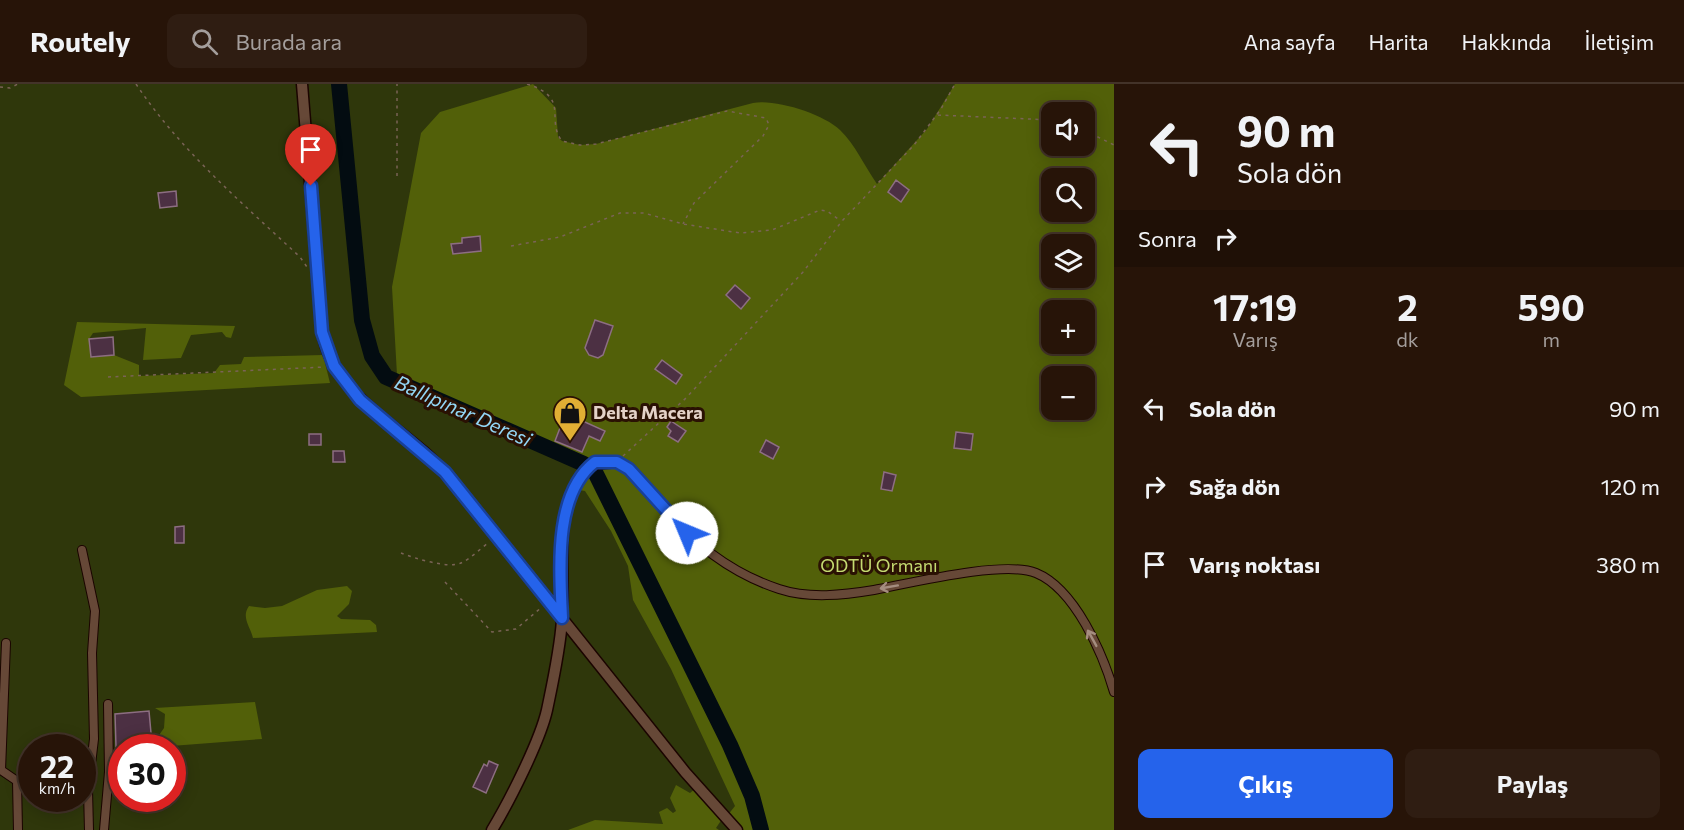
<!DOCTYPE html>
<html lang="tr">
<meta charset="utf-8">
<style>
body{margin:0;font-family:Commissioner,sans-serif;background:#2f1d12;color:#f1f3f6;height:100vh;display:flex;flex-direction:column;font-size:22px;white-space:nowrap}
*{box-sizing:border-box;margin:0}
p{font-size:20px;color:#a49e9c}
.icon{flex:none;width:33px;height:33px;fill:none;stroke:currentColor;stroke-width:2;stroke-linecap:round;stroke-linejoin:round}
.map{position:relative;flex:1;overflow:hidden}
.drawer{display:flex;flex-direction:column;background:#271408;width:570px}
.drawer>*{flex:none}
.hud{background:#271408;color:#f1f3f6;overflow:hidden}
.buttons{position:absolute;left:1041px;top:18px;display:grid;gap:12px}
.buttons a{display:grid;place-items:center;width:54px;height:54px;border-radius:12px;background:#271408;box-shadow:0 3px 15px #0003,0 0 0 2px #433329;font-size:30px}
.speed{position:absolute;left:18px;top:650px;display:flex;gap:12px;font-size:30px;font-weight:700;text-align:center}
.speed>*{display:grid;place-content:center;width:78px;height:78px;border-radius:50%;background:#271408;box-shadow:0 3px 15px #0003,0 0 0 2px #433329;line-height:1}
.speed small{font-size:15px;font-weight:400}
.speed .limit{border:9px solid #d22;background:#fff;color:#111}
.pin{position:absolute;display:grid;place-items:center;width:51px;height:51px;color:#fff;margin:-62px -26px;border-radius:50% 50% 50% 0;rotate:-45deg;box-shadow:0 0 6px #0007}
.pin .icon{rotate:45deg}
.me{position:absolute;width:66px;margin:-33px;rotate:315deg;stroke-linejoin:round;filter:drop-shadow(0 0 4px #0008)}
.turn{display:flex;align-items:center;gap:21px;height:126px;padding:0 24px;font-size:27px}
.turn .icon{width:78px;height:78px;stroke-width:2.5}
.turn b{display:block;font-size:42px;line-height:51px}
.then{display:flex;align-items:center;height:57px;padding:0 24px;background:#0003;gap:12px;font-size:22px}
.eta{display:flex;justify-content:space-evenly;align-items:center;height:102px;text-align:center}
.eta b{font-size:36px;font-weight:700;line-height:42px}
.primary-button{display:flex;gap:12px;margin-top:auto;padding:12px 24px}
.primary-button a{flex:1;height:69px;border-radius:12px;background:#2563eb;color:#fff;font-size:24px;font-weight:700;line-height:69px;text-align:center}
.primary-button a+a{background:#2f1d12;color:#f1f3f6}
ul{padding:0;list-style:none}
li{display:flex;align-items:center;gap:18px;height:78px;padding:0 24px}
li div{flex:1}
li b{display:block;font-size:22px}
li em{font-style:normal}
header{display:flex;align-items:center;gap:36px;box-sizing:border-box;height:84px;padding:0 30px;background:#271408;border-bottom:2px solid #433329}
header strong{font-size:28px}
nav{display:flex;gap:33px;margin-inline-start:auto;font-size:21px}
.search{width:420px;height:54px;background:#2f1d12;display:flex;align-items:center;gap:15px;box-sizing:border-box;padding:0 21px;border-radius:12px;color:#a49e9c;font-size:22px}
main{display:flex;flex:1;min-height:0}
.map>svg:first-child{display:block}
.green{fill:#2f370b;fill-rule:evenodd}
.forest{fill:#526009;fill-rule:evenodd}
.lines{fill:none;stroke-linecap:round;stroke-linejoin:round}
.river{stroke:#030c11;stroke-width:16}
.building{fill:#4c3043;stroke:#8d6e82;stroke-width:1.5}
.minor-casing{stroke:#1b0400;stroke-width:10}
.tertiary-casing{stroke:#1b0400;stroke-width:13}
.path{stroke:#7a6356;stroke-width:1.5;stroke-dasharray:3 4.5;stroke-linecap:butt}
.minor{stroke:#664837;stroke-width:8}
.tertiary{stroke:#664837;stroke-width:10}
.oneway{stroke:#a58d80}
.route-casing{stroke:#184099;stroke-width:15}
.route{stroke:#2563eb;stroke-width:10}
.labels{text-anchor:middle;stroke-width:6;stroke-linejoin:round;paint-order:stroke}
.poi-label{font-size:18px;font-weight:bold;fill:#e4d2c8;stroke:#2a1103;text-anchor:start}
.park-label{font-size:18px;fill:#c5db71;stroke:#2a1103}
.water-label{font-size:20px;font-style:italic;fill:#93d6f5;stroke:#2a1103}
</style>
<header>
<strong>Routely</strong>
<div class="search"><svg class="icon" aria-label="search" viewBox="0 0 24 24"><circle cx="10" cy="10" r="6"/><path d="M15 15l6 6"/></svg>Burada ara</div>
<nav><a>Ana sayfa</a><a>Harita</a><a>Hakkında</a><a>İletişim</a></nav>
</header>
<main>
<div class="map">
<svg width="1114" height="746" viewBox="0 0 1114 746">
<rect width="100%" height="100%" fill="#341a0b"/>
<path class="green" d="M0,0H1114V746H0ZM1052,28H1084V62H1052ZM1052,94H1084V128H1052ZM1052,160H1084V194H1052ZM1052,226H1084V260H1052ZM1052,292H1084V326H1052ZM32,663H82V714H32ZM122,663H172V714H122Z"/>
<path class="forest" d="M533,0L556,24L558,53L562,57L580,61L596,60L753,19C776,15 823,30 840,46C855,60 865,83 877,100L927,45L955,0H1114V746H737L727,732L735,722L671,585L633,516L628,482L611,447L585,407L573,405L592,380L414,311L404,303L397,291L392,203L421,49L440,28ZM1052,28H1084V62H1052ZM1052,94H1084V128H1052ZM1052,160H1084V194H1052ZM1052,226H1084V260H1052ZM1052,292H1084V326H1052Z
M77,238L235,242L231,254L226,253L222,248L191,251L181,274L143,276L146,244L93,249L89,255L91,273L114,271L139,281V292L214,289L220,281L241,280L244,273L323,271L330,299L81,313L64,301Z
M347,502L352,507L349,520L337,532L341,535L370,536L376,541L377,548L253,554C250,542 241,533 249,522L265,524L282,522L317,506Z
M255,618L262,655L158,663L157,654L164,644L165,630L155,624Z
M676,701L690,709L696,704L722,735L716,744L719,746H568L595,736L663,740L659,728L667,724L673,729L676,727L670,714Z"/>
<g class="lines">
<path class="river" d="M339,0L362,236L372,272L386,293L584,380
M595,388L730,661L752,712L761,746"/>
</g>
<path class="building" d="M896,96L909,106L901,118L888,108Z
M176,107L177,122L160,124L158,109Z
M480,152L481,167L453,170L451,160L462,159V154Z
M735,201L750,214L741,225L726,211Z
M595,236L613,242L603,271L598,274L589,271L585,264Z
M113,253L114,271L91,273L89,255Z
M662,276L682,291L676,300L655,285Z
M576,334L605,347L600,357L589,352L582,368L555,357L563,336L573,340Z
M671,337L686,347L678,358L668,352L671,347L667,343Z
M956,348L973,350L971,366L954,364Z
M309,350H321V361H309Z
M766,356L779,363L773,375L760,368Z
M333,367H344L345,378H333Z
M884,388L896,391L892,407L881,405Z
M184,442V459H175V443Z
M149,627L152,660L116,663L115,630Z
M489,677L498,681L486,709L473,703L484,680L487,682Z"/>
<g class="lines">
<g class="minor-casing">
<path id="minor" d="M617,378C637,390 649,409 665,426C697,463 733,490 779,505C809,515 844,511 874,506C911,499 1004,476 1036,489C1075,505 1103,570 1114,608
M82,466L95,527L92,569L94,655L88,706L89,746
M6,559L1,686L17,697L18,746
M104,746L109,688L108,620"/>
</g>
<g class="tertiary-casing">
<path id="tertiary" d="M302,0L322,248C333,305 384,333 424,368C438,380 450,395 462,409L685,688L737,746
M492,746C509,718 540,657 547,626C553,597 560,566 562,536C566,485 549,418 593,380L617,378"/>
</g>
<path class="path" d="M136,0C180,66 242,119 300,173L307,183
M527,0C571,14 545,35 562,57L580,61L596,60L727,27L766,34L769,41L763,52L694,119L683,140
M0,3L10,4L18,0
M938,31L1052,36
M1084,46L1114,61
M397,92V0
M511,162L560,153L620,129H644L683,140L740,149L772,146L820,126L827,127L841,137
M108,293L325,283
M623,372L686,314L803,188L842,137L914,61L941,25L955,0
M401,469C414,474 448,485 461,479C470,475 480,465 488,459
M445,498L492,548L516,545L542,523"/>
<use href="#minor" class="minor"/>
<use href="#tertiary" class="tertiary"/>
</g>
<defs><path id="oneway-shaft" d="M-6 0H5M1.5-3L5.5 0L1.5 3" fill="none" stroke-width="1.6" stroke-linecap="round" stroke-linejoin="round" transform="scale(1.5)"/></defs>
<g class="oneway">
<use href="#oneway-shaft" transform="translate(889 503) rotate(170)"/>
<use href="#oneway-shaft" transform="translate(1092 554) rotate(-119)"/>
</g>
<g class="lines">
<g class="route-casing">
<path id="route" d="M311,102L322,248L334,282L360,316L445,388L562,534C560,487 553,410 595,378H617L629,385L687,449"/>
</g>
<use href="#route" class="route"/>
</g>
<defs>
<g id="shop-pin" transform="scale(1.725)"><path d="M0 17L-7.5 6A9.5 9.5 0 1 1 7.5 6Z" fill="#e1af34" stroke="#2a1103"/><path d="M-5-2.5h2.3a2.7 3.5 0 0 1 5.4 0H5L5.5 6h-11ZM-1.5-2.5h3a1.5 2.3 0 0 0-3 0Z" fill="#111"/></g>
</defs>
<g fill-rule="evenodd">
<use href="#shop-pin" x="570" y="329"/>
</g>
<g class="labels">
<g class="poi-label">
<text x="593" y="335">Delta Macera</text>
</g>
<g class="park-label">
<text x="879" y="488">ODTÜ Ormanı</text>
</g>
<g class="water-label">
<text transform="translate(463 327) rotate(24)" y="7">Ballıpınar Deresi</text>
</g>
</g>
</svg>
<div class="buttons">
<a><svg class="icon" aria-label="sound" viewBox="0 0 24 24"><path d="M4 9h4l5-4v14l-5-4H4zM17 9q2 3 0 6"/></svg></a>
<a><svg class="icon" aria-label="search" viewBox="0 0 24 24"><circle cx="10" cy="10" r="6"/><path d="M15 15l6 6"/></svg></a>
<a><svg class="icon" aria-label="layers" viewBox="0 0 24 24"><path d="M12 4l9 5-9 5-9-5zM3 14l9 5 9-5"/></svg></a>
<a>+</a>
<a>−</a>
</div>
<div class="speed"><div>22<small>km/h</small></div><div class="limit">30</div></div>
<div class="pin" style="left:311px;top:102px;background:#d93025"><svg class="icon" aria-label="arrive" viewBox="0 0 24 24"><path d="M6 21V4h12l-3 4 3 4H6"/></svg></div>
<svg class="me" style="left:687px;top:449px" viewBox="-20 -20 40 40"><circle r="19" fill="#fff"/><path d="M0-13L10 11 0 6-10 11z" fill="#2563eb"/></svg>
</div>
<section class="drawer">
<div class="hud">
<div class="turn"><svg class="icon" aria-label="left" viewBox="0 0 24 24"><path d="M17 20v-9H6M10 6l-5 5 5 5"/></svg><div><b>90 m</b>Sola dön</div></div>
<div class="then">Sonra<svg class="icon" aria-label="right" viewBox="0 0 24 24"><path d="M7 20v-9h11M14 6l5 5-5 5"/></svg></div>
</div>
<div class="eta">
<div><b>17:19</b><p>Varış</p></div>
<div><b>2</b><p>dk</p></div>
<div><b>590</b><p>m</p></div>
</div>
<ul>
<li><svg class="icon" aria-label="left" viewBox="0 0 24 24"><path d="M17 20v-9H6M10 6l-5 5 5 5"/></svg><div><b>Sola dön</b></div><em>90 m</em></li>
<li><svg class="icon" aria-label="right" viewBox="0 0 24 24"><path d="M7 20v-9h11M14 6l5 5-5 5"/></svg><div><b>Sağa dön</b></div><em>120 m</em></li>
<li><svg class="icon" aria-label="arrive" viewBox="0 0 24 24"><path d="M6 21V4h12l-3 4 3 4H6"/></svg><div><b>Varış noktası</b></div><em>380 m</em></li>
</ul>
<div class="primary-button"><a>Çıkış</a><a>Paylaş</a></div>
</section>
</main>
